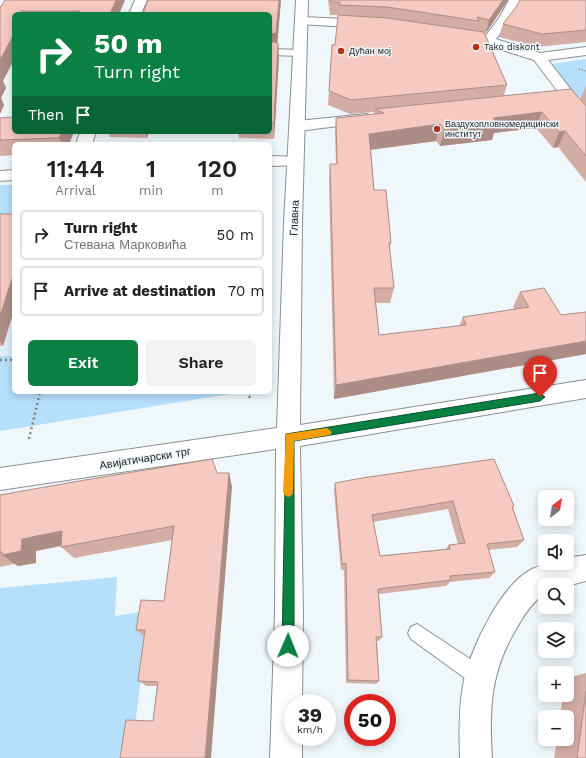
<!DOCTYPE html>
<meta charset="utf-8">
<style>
body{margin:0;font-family:"Work Sans",sans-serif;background:#f2f2f2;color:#222;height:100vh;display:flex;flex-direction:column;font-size:15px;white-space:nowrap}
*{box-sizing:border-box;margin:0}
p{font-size:13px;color:#767676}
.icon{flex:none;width:22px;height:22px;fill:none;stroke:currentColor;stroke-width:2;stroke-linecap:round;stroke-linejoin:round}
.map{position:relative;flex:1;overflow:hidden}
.side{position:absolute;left:12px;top:142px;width:260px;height:252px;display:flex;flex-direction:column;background:#fff;border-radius:6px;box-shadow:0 2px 10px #0003}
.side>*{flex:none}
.hud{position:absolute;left:12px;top:12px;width:260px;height:122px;border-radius:6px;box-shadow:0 2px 10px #0003;background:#0b8043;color:#fff;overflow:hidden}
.needle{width:26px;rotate:31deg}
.tools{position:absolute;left:538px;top:490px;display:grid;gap:8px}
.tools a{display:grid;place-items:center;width:36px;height:36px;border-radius:6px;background:#fff;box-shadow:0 2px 10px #0003;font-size:20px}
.speed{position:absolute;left:284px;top:694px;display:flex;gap:8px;font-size:20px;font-weight:700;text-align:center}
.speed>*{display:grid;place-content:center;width:52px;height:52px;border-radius:50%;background:#fff;box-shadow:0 2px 10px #0003;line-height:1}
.speed small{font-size:10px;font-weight:400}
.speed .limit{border:6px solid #d22;background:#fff;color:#111}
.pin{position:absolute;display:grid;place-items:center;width:34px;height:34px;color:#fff;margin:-41px -17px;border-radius:50% 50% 50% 0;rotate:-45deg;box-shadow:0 0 4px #0007}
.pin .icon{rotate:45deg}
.me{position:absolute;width:44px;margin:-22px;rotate:1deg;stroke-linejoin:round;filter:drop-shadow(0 0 3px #0008)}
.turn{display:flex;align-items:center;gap:14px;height:84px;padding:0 16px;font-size:18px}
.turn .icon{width:52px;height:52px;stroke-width:2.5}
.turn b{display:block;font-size:28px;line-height:34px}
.then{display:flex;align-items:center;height:38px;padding:0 16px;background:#0003;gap:8px;font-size:15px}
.eta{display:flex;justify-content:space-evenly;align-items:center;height:68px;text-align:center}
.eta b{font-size:24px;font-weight:600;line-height:28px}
.action{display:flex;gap:8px;margin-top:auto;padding:8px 16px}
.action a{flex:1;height:46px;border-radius:6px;background:#0b8043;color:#fff;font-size:16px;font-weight:600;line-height:46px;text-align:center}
.action a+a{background:#f2f2f2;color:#222}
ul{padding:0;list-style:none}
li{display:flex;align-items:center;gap:12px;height:50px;margin:0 8px 6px;padding:0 8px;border:2px solid #e0e0e0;border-radius:6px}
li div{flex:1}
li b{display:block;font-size:15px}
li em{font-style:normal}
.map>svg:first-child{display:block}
.built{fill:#e0eef8}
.green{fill:#b5dffb}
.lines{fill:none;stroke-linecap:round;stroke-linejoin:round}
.lane-casing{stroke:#8a9095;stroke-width:2}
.street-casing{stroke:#8a9095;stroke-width:2}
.secondary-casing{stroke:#8a9095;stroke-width:2}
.path-far1{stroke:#7e8386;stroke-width:1.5;stroke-dasharray:1 2;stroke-linecap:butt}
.path{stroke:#7e8386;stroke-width:2.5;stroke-dasharray:2 3;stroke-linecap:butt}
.lane{fill:#fff;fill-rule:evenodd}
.street{fill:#fff;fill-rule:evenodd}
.secondary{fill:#fff;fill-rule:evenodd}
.wall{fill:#d4aea5;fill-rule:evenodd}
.shaded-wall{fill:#ac8d86}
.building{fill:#f6cac0;stroke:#ac8d86;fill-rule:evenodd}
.route{fill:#0b8043;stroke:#07532c}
.slow{fill:#f59e0b}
.poi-dot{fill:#bc3014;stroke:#eff7fb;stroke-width:1.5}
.labels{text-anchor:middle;stroke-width:3;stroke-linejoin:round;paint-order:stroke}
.far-poi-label{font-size:9px;fill:#1e2022;stroke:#eff7fb;text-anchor:start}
.street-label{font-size:11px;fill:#1e2022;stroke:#eff7fb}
</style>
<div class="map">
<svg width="586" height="758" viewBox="0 0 586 758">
<rect width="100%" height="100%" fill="#eff7fb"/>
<path class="built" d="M14,222V356H0V223Z"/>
<path class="green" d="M586,59V96L569,98L551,64Z
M0,185H14V222L0,223Z
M0,356H14V392H230V394L0,431Z
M117,577L115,616L140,612L146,637L131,758H0V588Z"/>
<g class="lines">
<g class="lane-casing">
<path id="lane" d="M270,49L301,50L305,53L301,56L270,55Z
M417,624L487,670L489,677L487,684L480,686L473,684L411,639L408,633L411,627Z"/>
</g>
<g class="street-casing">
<path id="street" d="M135,0H147L141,14H129Z
M509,0H521L511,19L496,39L540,53L586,47V55L548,60L586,109V124L581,122L534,60L486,45L454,39L453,36L459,32L485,37L499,18Z
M302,17L367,20L373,24L367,28L298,24L296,21L298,18Z
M366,114L371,116L374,119L371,122L298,131L293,129L290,126L293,123L298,121Z
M80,132H96L92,144H76Z
M270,156L301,157L303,161L301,165L270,166Z
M14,170V180L0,181V171Z
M586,555V581L567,586L545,585V592C532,603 523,616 515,631C490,673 489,711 492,758H460C459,733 459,709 463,685C469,652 500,585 532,569C544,563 554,563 567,563V558Z"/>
</g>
<g class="secondary-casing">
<path id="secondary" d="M296,0H308L302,223L300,425L586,380V398L300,446L303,614L302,703H293V737H302V758H270L275,614L276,449L0,490V468L277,428L284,223Z"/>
</g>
<path class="path-far1" d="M579,69L586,71"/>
<path class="path" d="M0,360H14
M246,392L251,399
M29,439L40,392"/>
<use href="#lane" class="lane"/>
<use href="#street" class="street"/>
<use href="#secondary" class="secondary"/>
</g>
<path class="wall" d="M5,0H125L119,14H14L3,81L6,88L1,98L4,105L0,114V8Z
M281,0L277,42L278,43L279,58L274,139L239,138L238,132H270V14Z
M328,0H508L486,33H484L507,85L504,95L580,99L586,86V182L558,147L553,148L536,128L494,133L492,140L440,146L436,141L371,150L374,190L391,243L389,251L394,288L390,303H376L379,335L459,326L463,317L514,309L513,307L520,292L561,315L586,312V354L334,399L329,180L330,164H336L335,134L336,118L374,114V112L350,114L328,105L332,45H335L339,15H330Z
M586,0V42L537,47L499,37L503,24L516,7Z
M0,118L74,132L69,144H14V155L0,156Z
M108,132H149L147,138L110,137Z
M0,214H14V310L3,346H0Z
M217,473H229L232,487L153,721L157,686H147L138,681L144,636L136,630L164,601L172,540L74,558L61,547V546L36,551V563L18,566L14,564L0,567V495Z
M335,483L514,506L513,508L524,540L517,547L488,550L495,572L489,578L450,582L446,586L379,594L382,637L379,641H377L379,681L376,684L346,683L344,570H341L334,491ZM448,509L458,544L449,545L446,549L380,556L373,522Z
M586,673V758H554L557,739H567V717H560L563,695H567V678Z"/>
<path class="shaded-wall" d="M116,0H125L119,14H110Z
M279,0H281L277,48L270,49V34Z
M503,0H508L486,33L489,20Z
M14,34V60L3,81L6,88L1,98L4,105L0,114V60Z
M278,43L279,58L274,139V123Z
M542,112L536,128L494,133L492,140L440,146L444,130L493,118Z
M440,124L436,141L367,150L369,134Z
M565,131L558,147L553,148L559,132Z
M62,132H74L69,144H62L59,138Z
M146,132H149L147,138Z
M13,276L14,277V310L3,346L0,341V316Z
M586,341V354L334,399L336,385Z
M229,473L232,487L211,758H205Z
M62,531L74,543L36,551V563L18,566L2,555L22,539Z"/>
<path class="building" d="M5,0H116L110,14H79L80,11H21V14H14V34L0,60V8Z
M148,0H279L276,33L270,34V14H143Z
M330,0H503L489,20L477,17L479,21L387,7L339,5L340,2H331Z
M520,0H586V30L542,34L503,24L516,7Z
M338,15L387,18L484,32L507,85L351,100L329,91L332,45H335Z
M270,41L278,43L274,123H270Z
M571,89L586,106V156L565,131L559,132L542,112L493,118L497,123L444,130L440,124L369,134L374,190H386L391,243H389L394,288H374L379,335L466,325L463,317L529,307L520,292L544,288L561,315L586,312V341L336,385L330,164H337L336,118L384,113L375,109Z
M14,117V132H62L59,138L0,140V118Z
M0,214H14V276H13L0,316Z
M212,459L217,473H229L205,758H120L126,720L153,721L158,682L138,681L145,630H136L141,600L164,601L174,526L61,547L62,531L22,539L21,551L2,555V552H0V495L85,480Z
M494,459L514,506L512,507L524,540L487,544L495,572L450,576L451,580L378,589L382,637H376L379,681L348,680L346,563L342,564L335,483L362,478ZM453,501L465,543L449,545L450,549L380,556L372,515Z
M586,691V758H577Z"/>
<path class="route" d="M540,393L545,397L540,401L294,441V646L293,651L288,652L284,651L282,646L286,434Z"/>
<path class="slow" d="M327,428L332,432L330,435L294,441L293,492L292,495L288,497L285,495L283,492L286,434Z"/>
<g class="poi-dot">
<circle cx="476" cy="47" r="4"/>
<circle cx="341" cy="51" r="4"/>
<circle cx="437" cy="129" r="4"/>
</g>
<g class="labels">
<g class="far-poi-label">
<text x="484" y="50">Tako diskont</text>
<text x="349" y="54">Дућан мој</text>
<text x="445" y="127">Ваздухопловномедицински<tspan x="445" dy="10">институт</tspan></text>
</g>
<g class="street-label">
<text transform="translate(294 218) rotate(-88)" y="4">Главна</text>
<text transform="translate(145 458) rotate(-9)" y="4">Авијатичарски трг</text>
</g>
</g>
</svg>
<div class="tools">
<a><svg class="needle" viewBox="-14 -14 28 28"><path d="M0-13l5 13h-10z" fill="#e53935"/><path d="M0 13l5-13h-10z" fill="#767676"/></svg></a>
<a><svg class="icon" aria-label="sound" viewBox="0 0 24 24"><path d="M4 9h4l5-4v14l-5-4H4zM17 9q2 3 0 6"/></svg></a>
<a><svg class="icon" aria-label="search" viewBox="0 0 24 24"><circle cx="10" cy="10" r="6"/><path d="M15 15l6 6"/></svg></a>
<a><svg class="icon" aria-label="layers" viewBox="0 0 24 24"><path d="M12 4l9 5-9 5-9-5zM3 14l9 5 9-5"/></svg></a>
<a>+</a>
<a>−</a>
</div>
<div class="speed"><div>39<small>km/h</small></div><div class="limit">50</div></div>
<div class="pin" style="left:540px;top:397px;background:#d93025"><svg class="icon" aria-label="arrive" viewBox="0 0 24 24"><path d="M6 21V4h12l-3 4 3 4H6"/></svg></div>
<svg class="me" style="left:288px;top:646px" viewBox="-20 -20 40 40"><circle r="19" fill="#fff"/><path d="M0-13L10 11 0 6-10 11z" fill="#0b8043"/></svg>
<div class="hud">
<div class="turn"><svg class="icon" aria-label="right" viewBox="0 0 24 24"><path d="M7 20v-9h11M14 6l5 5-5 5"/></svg><div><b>50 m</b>Turn right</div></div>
<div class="then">Then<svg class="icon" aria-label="arrive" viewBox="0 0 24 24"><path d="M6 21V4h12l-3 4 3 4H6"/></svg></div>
</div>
<section class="side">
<div class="eta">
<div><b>11:44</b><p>Arrival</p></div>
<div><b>1</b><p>min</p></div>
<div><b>120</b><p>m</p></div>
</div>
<ul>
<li><svg class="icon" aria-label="right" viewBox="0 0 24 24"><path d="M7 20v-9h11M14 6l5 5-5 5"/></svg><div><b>Turn right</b><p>Стевана Марковића</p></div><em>50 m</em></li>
<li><svg class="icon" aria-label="arrive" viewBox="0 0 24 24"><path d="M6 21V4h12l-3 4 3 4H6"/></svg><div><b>Arrive at destination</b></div><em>70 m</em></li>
</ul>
<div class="action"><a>Exit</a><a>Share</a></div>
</section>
</div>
